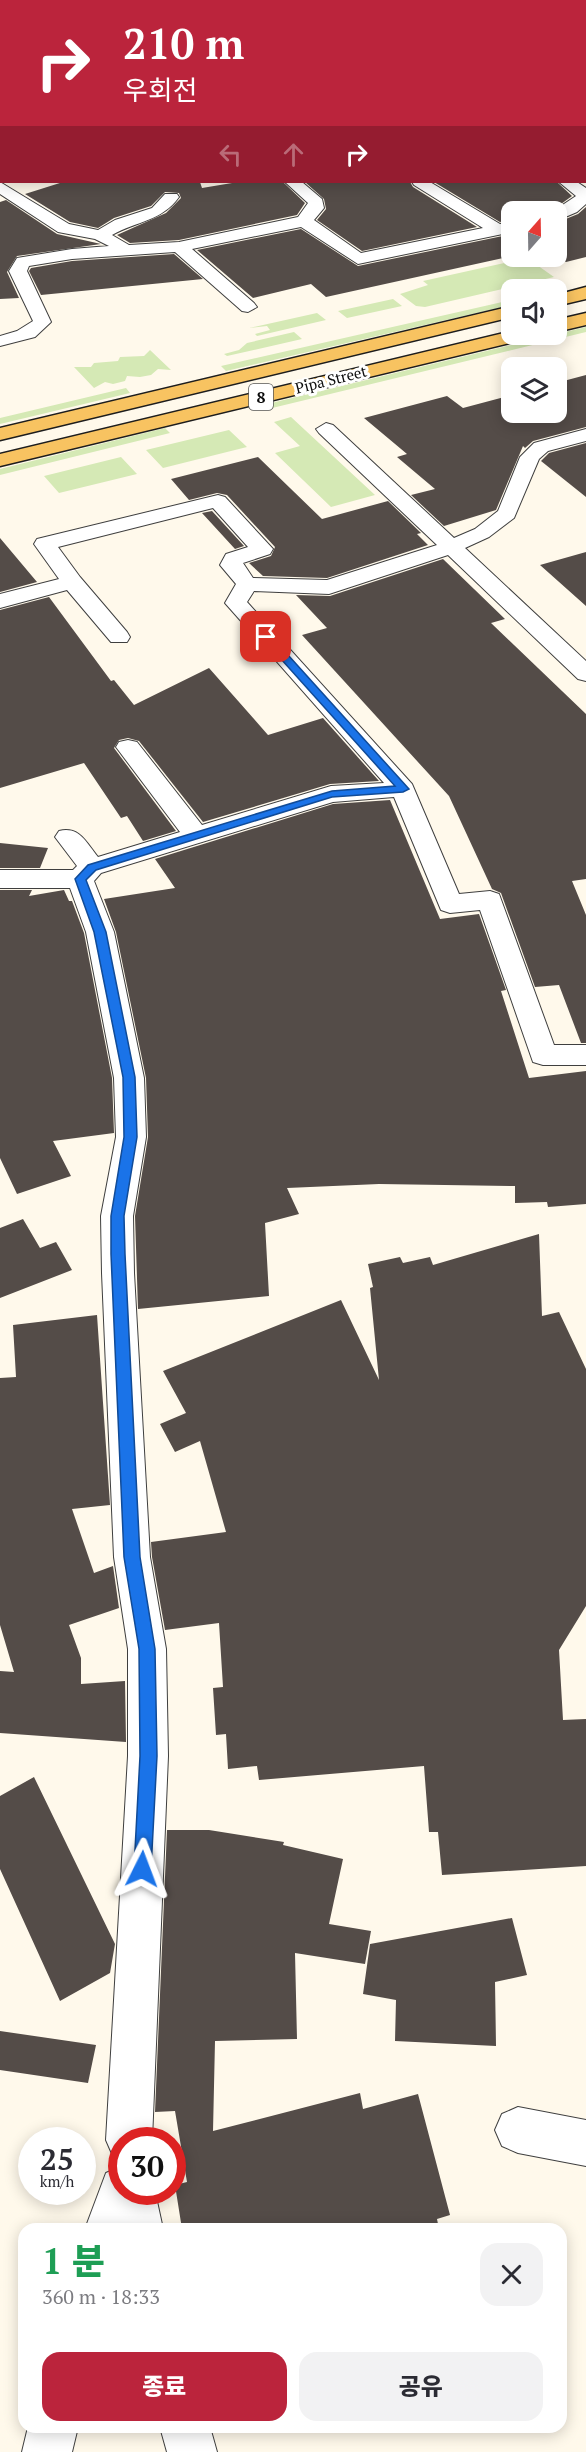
<!DOCTYPE html>
<html lang="ko">
<meta charset="utf-8">
<style>
body{margin:0;font-family:"PT Serif","Noto Sans KR",serif;background:#f2f2f3;color:#2b2b33;height:100vh;display:flex;flex-direction:column;font-size:22px;white-space:nowrap}
*{box-sizing:border-box;margin:0}
p{font-size:20px;color:#7c7c81}
.icon{flex:none;width:33px;height:33px;fill:none;stroke:currentColor;stroke-width:2;stroke-linecap:round;stroke-linejoin:round}
.map{position:relative;flex:1;overflow:hidden}
.drawer{position:absolute;left:18px;top:2223px;width:549px;height:210px;display:flex;flex-direction:column;background:#fff;border-radius:18px;box-shadow:0 3px 15px #0003}
.drawer>*{flex:none}
.guide{position:absolute;left:0px;top:0px;width:586px;height:183px;box-shadow:0 3px 15px #0003;background:#bb243c;color:#fff;overflow:hidden}
.needle{width:39px;rotate:20deg}
.buttons{position:absolute;left:501px;top:201px;display:grid;gap:12px}
.buttons a{display:grid;place-items:center;width:66px;height:66px;border-radius:12px;background:#fff;box-shadow:0 3px 15px #0003;font-size:30px}
.speed{position:absolute;left:18px;top:2127px;display:flex;gap:12px;font-size:30px;font-weight:700;text-align:center}
.speed>*{display:grid;place-content:center;width:78px;height:78px;border-radius:50%;background:#fff;box-shadow:0 3px 15px #0003;line-height:1}
.speed small{font-size:15px;font-weight:400}
.speed .limit{border:9px solid #d22;background:#fff;color:#111}
.pin{position:absolute;display:grid;place-items:center;width:51px;height:51px;color:#fff;margin:-26px;border-radius:12px;box-shadow:0 3px 9px #0006}
.me{position:absolute;width:66px;margin:-33px;rotate:3deg;stroke-linejoin:round;filter:drop-shadow(0 0 4px #0008)}
.turn{display:flex;align-items:center;gap:21px;height:126px;padding:0 24px;font-size:27px}
.turn .icon{width:78px;height:78px;stroke-width:2.5}
.turn b{display:block;font-size:42px;line-height:51px}
.lanes{display:flex;align-items:center;height:57px;padding:0 24px;background:#0003;justify-content:center;gap:30px;direction:ltr}
.lanes .off{opacity:.35}
.round{display:grid;place-items:center;flex:none;width:63px;height:63px;border-radius:18px;background:#f2f2f3}
.head{display:flex;align-items:center;justify-content:space-between;height:102px;padding:0 24px}
h1{font-size:36px;font-weight:800;line-height:45px;color:#1e9e55}
.cta{display:flex;gap:12px;margin-top:auto;padding:12px 24px}
.cta a{flex:1;height:69px;border-radius:18px;background:#bb243c;color:#fff;font-size:24px;font-weight:800;line-height:69px;text-align:center}
.cta a+a{background:#f2f2f3;color:#2b2b33}
.map>svg:first-child{display:block}
.green{fill:#d5e9b5}
.building{fill:#544c48}
.lines{fill:none;stroke-linecap:round;stroke-linejoin:round}
.minor-casing{stroke:#3f3f3f;stroke-width:2}
.primary-casing{stroke:#1d1d1d;stroke-width:3}
.path{stroke:#2e2e2e;stroke-width:2;stroke-dasharray:4 1.5;stroke-linecap:butt}
.minor{fill:#fff;fill-rule:evenodd}
.primary{fill:#f8c361;fill-rule:evenodd}
.route{fill:#1a73e8;stroke:#114b97;stroke-width:1.5}
.labels{text-anchor:middle;stroke-width:6;stroke-linejoin:round;paint-order:stroke}
.far-street-label{font-size:15px;fill:#0c0c0c;stroke:#fff}
.shield{fill:#fff;stroke:#555;stroke-width:1.5}
.shield-label{font-size:16px;font-weight:bold;fill:#0c0c0c}
</style>
<div class="map">
<svg width="586" height="2452" viewBox="0 0 586 2452">
<rect width="100%" height="100%" fill="#fff9eb"/>
<path class="green" d="M527,258L554,277L425,307L416,306L400,294L428,285L423,281Z
M393,299L402,306L347,318L338,311Z
M511,300V305L226,371L221,366Z
M317,313L326,320L257,336L255,334L270,330L267,326L249,328Z
M586,327V332L268,409L263,405Z
M294,332L302,339L227,356L224,354L239,350L247,343Z
M150,350L171,370L158,369L151,375L140,377L127,376L125,381L113,384L105,382L94,388L74,367H91L94,363L118,361L120,357L144,356Z
M126,388L130,393L0,424V418Z
M291,417L375,495L331,507L275,453L300,446L274,422Z
M165,428L170,433L0,475V469Z
M229,430L247,447L163,468L146,450Z
M121,457L137,474L59,493L44,476Z"/>
<path class="building" d="M63,182H200L202,188L238,182H283L305,203L297,215L179,240L130,243L117,235L166,213L181,198L179,193L165,192L151,206L114,218L98,228L70,222L25,194Z
M305,182H410L413,187L477,227L362,251L317,220L326,209L324,199Z
M434,182H557L572,196L550,212H512V220L500,222Z
M6,200L57,234L101,244L17,256L7,272L19,298L0,299V202Z
M586,207V257L566,262L556,256V223L578,214Z
M301,229L358,266L512,234V256L326,297L311,284L253,298L197,250Z
M174,254L203,279L41,295L29,271L31,268L72,261Z
M586,375V427L533,441L525,448L523,446L496,510L444,526L411,495L435,489L397,457L407,454L364,418L447,396L463,408L512,395V412H556V383Z
M586,443V497L541,461L549,453Z
M258,457L322,519L388,501L421,533L417,534L428,545L327,578L263,576L249,563L271,556L275,547L227,495L217,493L189,500L171,479Z
M212,511L244,546L235,549L202,513Z
M0,538L37,582L0,592Z
M586,552V606L540,565Z
M443,559L505,619L491,623L586,714V879L572,881L586,915V1043H581L559,985L535,987L501,893L492,889L449,796L302,635L327,628L296,595L330,596Z
M49,597L111,681L114,680L134,705L209,668L268,735L323,718L379,781L330,784L203,822L139,741L128,738L119,740L114,748L176,831L143,841L127,816L121,818L84,763L0,788V610Z
M390,800L440,919L479,914L506,990L501,991L529,1078L586,1071V1204L548,1207L547,1202L515,1203V1186L379,1184L287,1188L299,1214L265,1223L269,1296L138,1309L135,1216L148,1137L146,1078L116,932L104,899L175,888L155,859L333,804Z
M0,843L48,848L40,868H0Z
M0,890H32L29,896L64,890L69,901H72L84,933L112,1078L114,1133L53,1141L71,1176L17,1194L0,1158Z
M23,1219L40,1248L56,1242L72,1270L0,1298V1228Z
M539,1234L542,1316L559,1312L586,1369V1606L559,1650L563,1720L586,1719V1866L442,1875L438,1832H429L424,1766L259,1780L257,1766L228,1769L226,1734L216,1735L213,1688L223,1687L219,1623L165,1630L152,1557L151,1542L226,1532L200,1441L175,1452L160,1424L186,1413L163,1371L341,1300L379,1380L370,1288L373,1287L368,1264L400,1257L403,1263L430,1257L433,1265Z
M97,1315L110,1505L72,1509L94,1573L113,1566L119,1608L69,1625L81,1658V1684L125,1681L126,1742L0,1733V1671L14,1672L0,1625V1378L16,1377L13,1325Z
M34,1777L115,1944L110,1973L60,2001L0,1869V1796Z
M167,1830H209L284,1842L283,1845L343,1859L329,1924L371,1931L365,1964L295,1953L297,2039L215,2041L213,2131L360,2093L363,2109L418,2094L450,2215L437,2219L439,2229H182L175,2185L187,2182L175,2111L155,2112Z
M512,1918L527,1975L495,1982L496,2046L395,2041L396,2000L363,1994L370,1944Z
M0,2031L96,2045L88,2083L0,2070Z"/>
<g class="lines">
<g class="minor-casing">
<path id="minor" d="M390,0H415L416,2H389Z
M516,0H531L532,2H517Z
M586,1V10H585L584,2Z
M0,53H2V61H0Z
M0,182L69,224L98,230L115,220L152,208L165,194H177L179,197C162,221 137,221 112,235L129,245L179,242L298,217L308,203L285,182H302L322,199L324,208L314,220L361,253L483,228L414,185L412,182H430L500,224L512,222V232L358,264L301,227L192,249L254,303L257,307L248,312L242,311L175,252L72,259L29,266L27,271L51,322L35,337L0,346V336L17,331L33,321L9,271L17,258L72,249L109,246L95,239L58,232L0,194Z
M559,182H577L586,188V204L577,212L556,221V212H552L576,196Z
M326,423L333,425L454,538L475,529L498,511L520,457L534,443L586,429V441L548,451L539,459L514,518L489,537L465,548L586,661V681L578,679L448,555L329,594L254,591L247,602L412,784L459,894L490,891L499,894L554,1045H586V1065H543L533,1062L480,910L450,913L441,910L394,797L333,802L101,873L94,881L114,932L144,1078L146,1137L133,1216L134,1273L150,1557L166,1649L168,1756L152,2140H122V2159L113,2156L106,2140L128,1756V1649L114,1557L102,1273L101,1216L116,1137L114,1078L86,932L70,888H0V870H73L77,866L55,837L59,831C79,826 86,842 98,857L180,832L116,747L119,742L128,740L137,742L202,825L331,786L384,783L225,603L236,584L220,565L226,554L248,547L213,508L58,547L80,577L127,632L130,637L127,642H111L67,590L0,608V594L59,579L34,544L37,539L218,495L225,497L273,549L270,554L243,563L253,578L327,580L437,545L319,433L316,429Z
M518,2107L586,2120V2166L518,2153L502,2146L495,2130L502,2114Z
M122,2166V2192H155L163,2229H85L106,2173Z
M28,2427H78L72,2452H22Z
M160,2427H210L217,2452H167Z"/>
</g>
<g class="primary-casing">
<path id="primary" d="M586,287V299L556,306V295Z
M512,306V317L0,440V428Z
M586,313V325L556,332V320Z
M512,331V334H531L522,340L0,466V454Z"/>
</g>
<path class="path" d="M527,290L539,287"/>
<use href="#minor" class="minor"/>
<use href="#primary" class="primary"/>
</g>
<path class="route" d="M263,635H270L409,789L403,792L332,797L96,870L86,880L106,932L135,1077L137,1137L124,1216L125,1254L140,1557L155,1649L157,1756L151,1869L149,1875L142,1878L136,1875L134,1869L140,1756L139,1649L124,1557L111,1254V1216L124,1137L123,1077L94,932L75,879L88,865L332,791L395,786L263,639Z"/>
<g class="labels">
<g class="far-street-label">
<text transform="translate(331 380) rotate(-14)" y="5">Pipa Street</text>
</g>
<rect class="shield" x="249" y="384" width="24" height="26" rx="4.5"/>
<g class="shield-label">
<text x="261" y="403">8</text>
</g>
</g>
</svg>
<div class="buttons">
<a><svg class="needle" viewBox="-14 -14 28 28"><path d="M0-13l5 13h-10z" fill="#e53935"/><path d="M0 13l5-13h-10z" fill="#7c7c81"/></svg></a>
<a><svg class="icon" aria-label="sound" viewBox="0 0 24 24"><path d="M4 9h4l5-4v14l-5-4H4zM17 9q2 3 0 6"/></svg></a>
<a><svg class="icon" aria-label="layers" viewBox="0 0 24 24"><path d="M12 4l9 5-9 5-9-5zM3 14l9 5 9-5"/></svg></a>
</div>
<div class="speed"><div>25<small>km/h</small></div><div class="limit">30</div></div>
<div class="pin" style="left:266px;top:637px;background:#d93025"><svg class="icon" aria-label="arrive" viewBox="0 0 24 24"><path d="M6 21V4h12l-3 4 3 4H6"/></svg></div>
<svg class="me" style="left:142px;top:1869px" viewBox="-20 -20 40 40"><path d="M0-17L14 15 0 8-14 15z" fill="#1a73e8" stroke="#fff" stroke-width="4"/></svg>
<div class="guide">
<div class="turn"><svg class="icon" aria-label="right" viewBox="0 0 24 24"><path d="M7 20v-9h11M14 6l5 5-5 5"/></svg><div><b>210 m</b>우회전</div></div>
<div class="lanes"><svg class="icon off" aria-label="left" viewBox="0 0 24 24"><path d="M17 20v-9H6M10 6l-5 5 5 5"/></svg><svg class="icon off" aria-label="ahead" viewBox="0 0 24 24"><path d="M12 20V5M6 11l6-6 6 6"/></svg><svg class="icon" aria-label="right" viewBox="0 0 24 24"><path d="M7 20v-9h11M14 6l5 5-5 5"/></svg></div>
</div>
<section class="drawer">
<div class="head"><div><h1>1 분</h1><p>360 m · 18:33</p></div><a class="round"><svg class="icon" aria-label="close" viewBox="0 0 24 24"><path d="M6 6l12 12M18 6L6 18"/></svg></a></div>
<div class="cta"><a>종료</a><a>공유</a></div>
</section>
</div>
